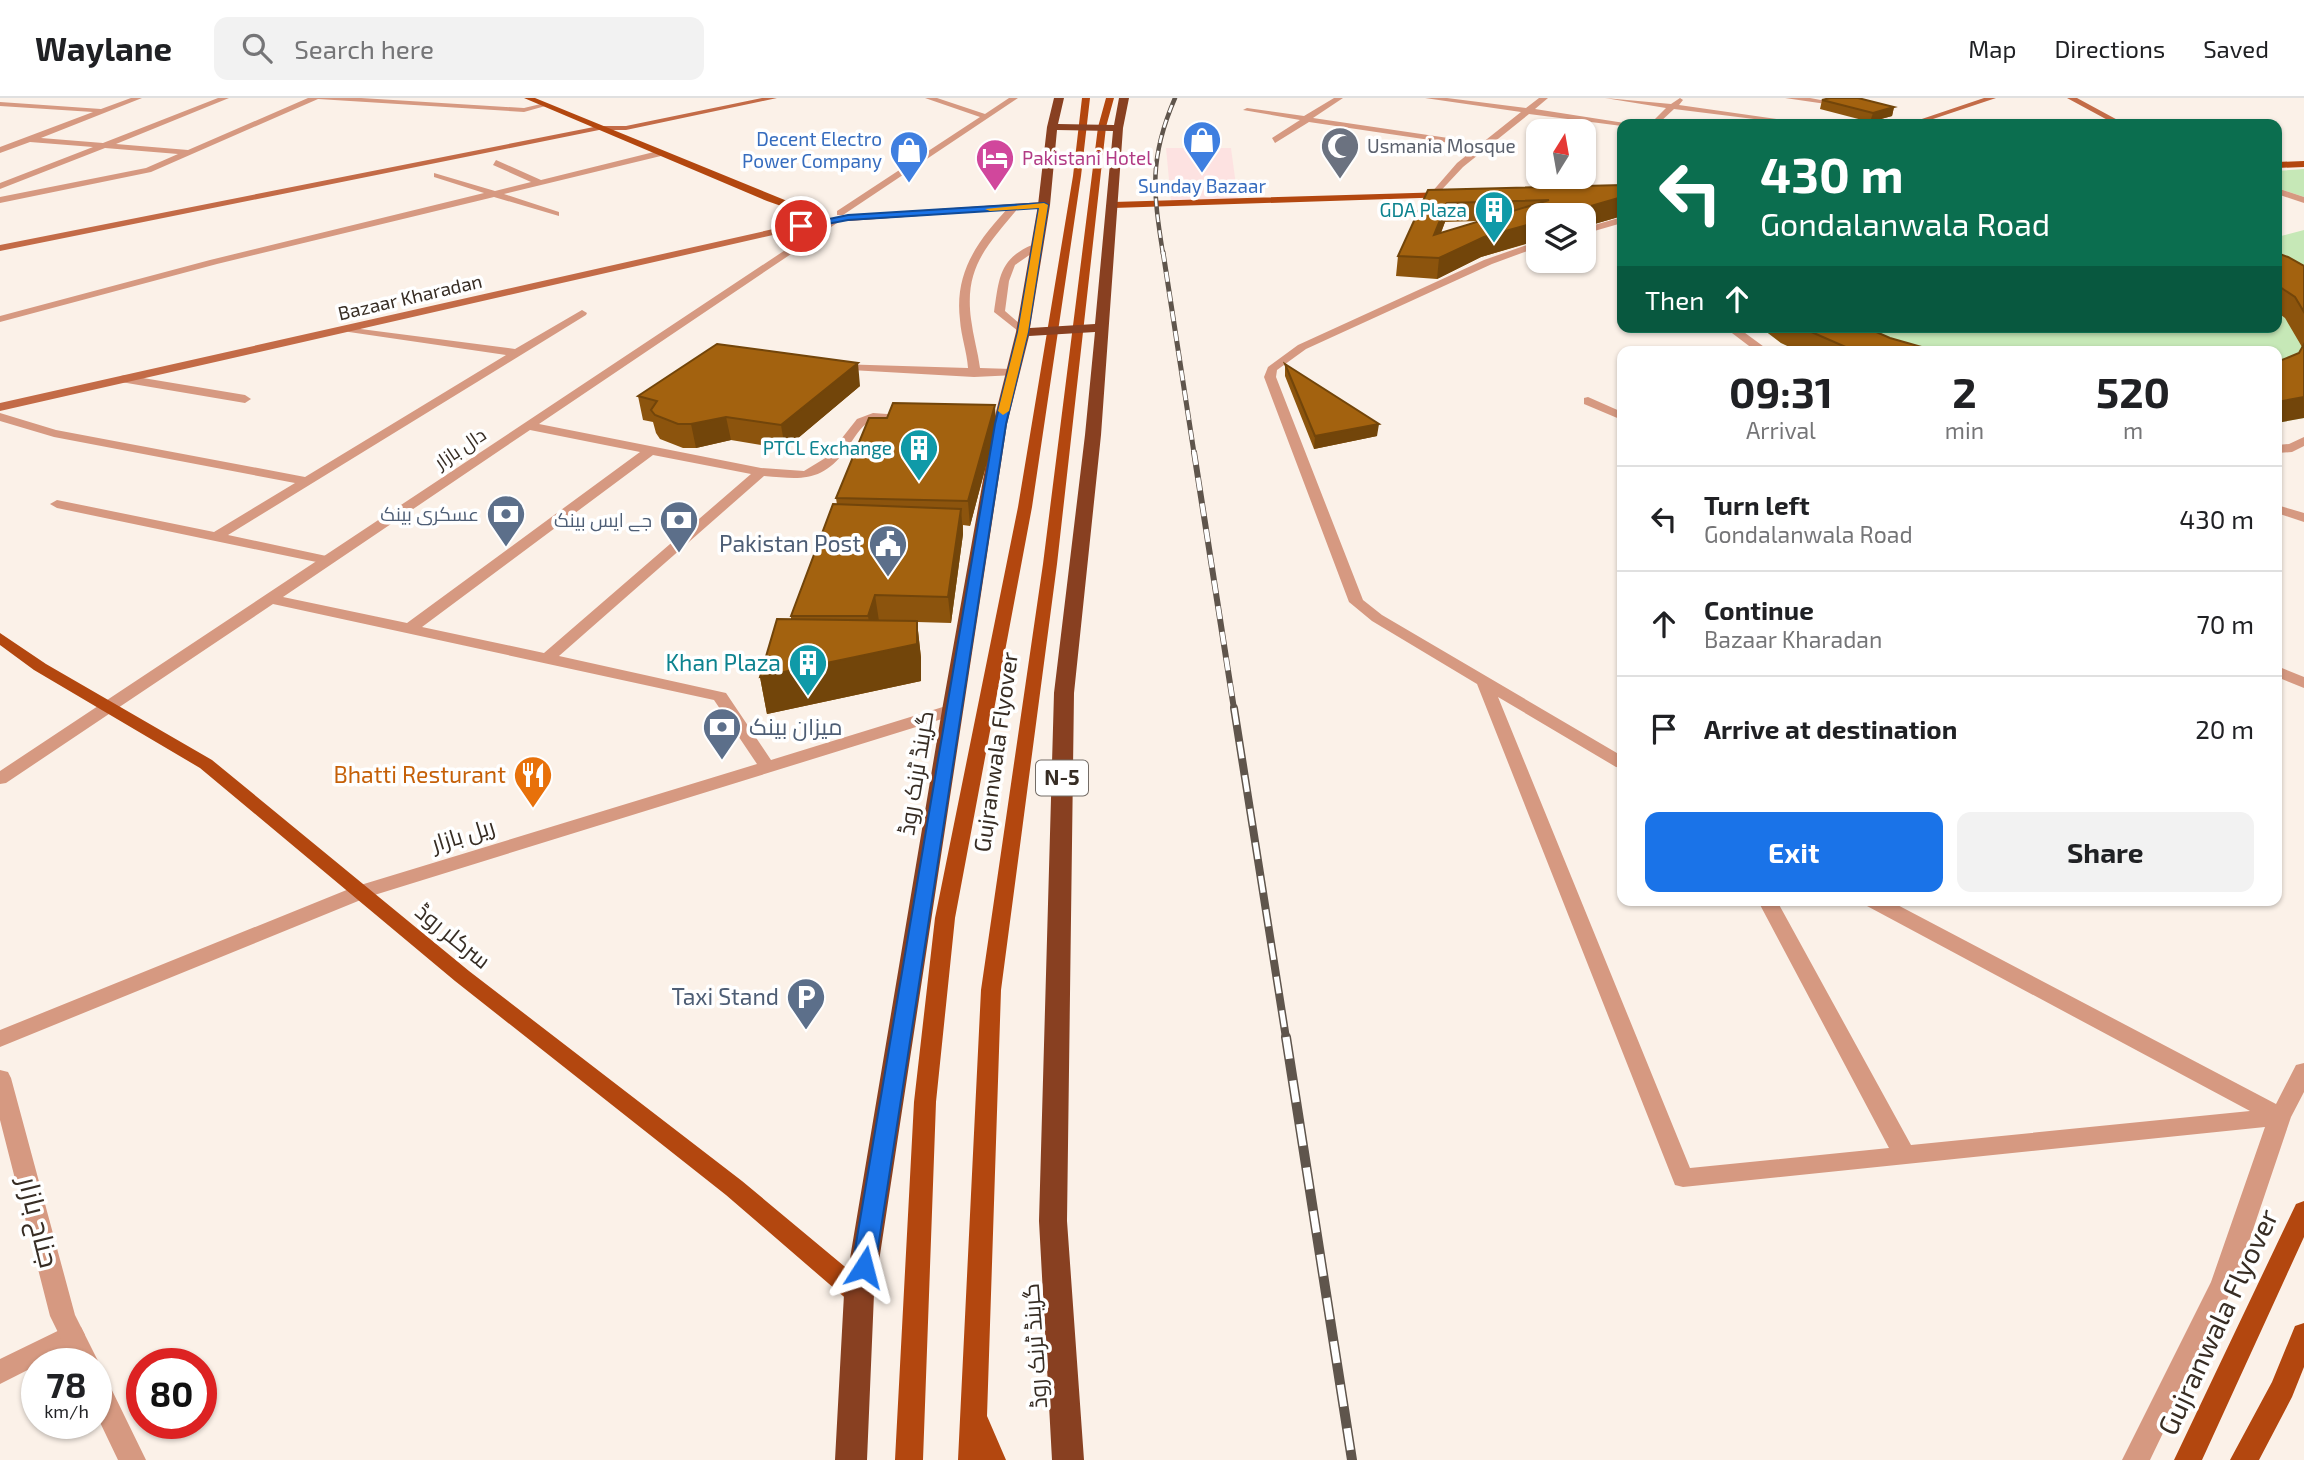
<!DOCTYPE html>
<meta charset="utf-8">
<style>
body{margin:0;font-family:"Exo 2",Cairo,sans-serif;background:#f2f2f2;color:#202124;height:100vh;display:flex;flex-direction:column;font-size:26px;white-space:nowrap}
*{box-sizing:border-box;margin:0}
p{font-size:23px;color:#757577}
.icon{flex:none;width:38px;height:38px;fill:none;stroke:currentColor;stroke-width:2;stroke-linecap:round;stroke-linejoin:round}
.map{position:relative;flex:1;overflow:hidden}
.panel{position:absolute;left:1617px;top:248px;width:665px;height:560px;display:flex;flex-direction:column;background:#fff;border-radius:14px;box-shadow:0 2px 5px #0004}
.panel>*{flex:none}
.banner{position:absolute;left:1617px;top:21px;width:665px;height:214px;border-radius:14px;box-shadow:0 2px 5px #0004;background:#0b6e4f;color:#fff;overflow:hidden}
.needle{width:46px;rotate:11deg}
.controls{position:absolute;left:1526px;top:21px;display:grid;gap:14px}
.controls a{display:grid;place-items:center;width:70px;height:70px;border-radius:14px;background:#fff;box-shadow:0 2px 5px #0004;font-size:35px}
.speed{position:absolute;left:21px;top:1250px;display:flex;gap:14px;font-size:35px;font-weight:700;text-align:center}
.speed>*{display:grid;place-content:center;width:91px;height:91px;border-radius:50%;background:#fff;box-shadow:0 2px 5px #0004;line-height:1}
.speed small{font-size:18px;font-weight:400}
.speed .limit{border:10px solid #d22;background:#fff;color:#111}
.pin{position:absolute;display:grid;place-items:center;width:60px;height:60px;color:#fff;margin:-30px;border:4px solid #fff;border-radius:50%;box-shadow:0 2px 7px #0007}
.me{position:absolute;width:77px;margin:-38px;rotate:9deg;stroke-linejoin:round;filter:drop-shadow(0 0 5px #0008)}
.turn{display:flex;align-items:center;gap:24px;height:147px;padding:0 28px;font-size:32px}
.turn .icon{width:91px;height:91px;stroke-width:2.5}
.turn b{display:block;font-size:49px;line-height:60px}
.then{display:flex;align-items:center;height:66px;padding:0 28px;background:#0003;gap:14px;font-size:26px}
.eta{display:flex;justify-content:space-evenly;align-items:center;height:119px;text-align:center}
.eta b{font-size:42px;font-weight:700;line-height:49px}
.button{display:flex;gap:14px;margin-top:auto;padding:14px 28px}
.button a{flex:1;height:80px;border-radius:14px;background:#1a73e8;color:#fff;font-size:28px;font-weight:700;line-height:80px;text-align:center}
.button a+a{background:#f2f2f2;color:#202124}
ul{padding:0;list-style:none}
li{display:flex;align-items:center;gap:21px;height:105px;padding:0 28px;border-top:2px solid #e0e0e0}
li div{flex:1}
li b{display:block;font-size:26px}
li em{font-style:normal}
header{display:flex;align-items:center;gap:42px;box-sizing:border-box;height:98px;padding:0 35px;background:#fff;border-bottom:2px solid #e0e0e0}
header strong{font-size:33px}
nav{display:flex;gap:38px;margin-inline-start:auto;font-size:24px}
.search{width:490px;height:63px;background:#f2f2f2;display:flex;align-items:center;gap:18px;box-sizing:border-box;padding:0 24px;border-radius:14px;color:#757577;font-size:26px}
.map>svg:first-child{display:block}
.commercial{fill:#fde2e1}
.green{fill:#c6e8b7}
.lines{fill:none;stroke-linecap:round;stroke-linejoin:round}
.lane{fill:#d69981;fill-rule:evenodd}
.street{fill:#d69981;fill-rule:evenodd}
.secondary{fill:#c36b47;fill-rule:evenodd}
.primary{fill:#b3470f;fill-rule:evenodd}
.highway{fill:#884021;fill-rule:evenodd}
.rail-far4-casing{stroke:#5f554c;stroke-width:4.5}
.rail-far3-casing{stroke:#5f554c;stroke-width:5}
.rail-far2-casing{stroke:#5f554c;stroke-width:6}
.rail-far1-casing{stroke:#5f554c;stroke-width:8}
.rail-casing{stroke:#5f554c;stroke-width:10}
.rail-far4{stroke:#fff;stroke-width:2.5;stroke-dasharray:8;stroke-linecap:butt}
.rail-far3{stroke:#fff;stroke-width:3.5;stroke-dasharray:10;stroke-linecap:butt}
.rail-far2{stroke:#fff;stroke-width:4.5;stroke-dasharray:13;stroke-linecap:butt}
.rail-far1{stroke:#fff;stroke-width:5;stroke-dasharray:17;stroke-linecap:butt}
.rail{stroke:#fff;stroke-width:7;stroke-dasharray:22;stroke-linecap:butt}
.wall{fill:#8c540d;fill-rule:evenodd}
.shaded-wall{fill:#72450a}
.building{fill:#a3620f;stroke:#72450a;stroke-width:2;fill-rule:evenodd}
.route{fill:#1a73e8;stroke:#114b97;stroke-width:2}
.slow{fill:#f59e0b}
.labels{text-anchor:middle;stroke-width:7;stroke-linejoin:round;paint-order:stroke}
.far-shop-label{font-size:19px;fill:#366cbe;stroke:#fff;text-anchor:end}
.far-worship-label{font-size:19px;fill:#5b616d;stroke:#fff;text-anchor:start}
.far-hotel-label{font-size:19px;fill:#b23c85;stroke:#fff;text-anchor:start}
.far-culture-label{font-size:19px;fill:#0d838f;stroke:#fff;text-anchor:end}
.far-street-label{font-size:19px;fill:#372d24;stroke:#fff}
.far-service-label{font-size:19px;fill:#4e5e75;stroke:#fff;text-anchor:end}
.shield{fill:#fff;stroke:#736c66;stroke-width:2}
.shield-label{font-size:21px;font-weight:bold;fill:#372d24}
.service-label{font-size:23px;fill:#4e5e75;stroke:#fff;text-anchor:end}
.culture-label{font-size:23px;fill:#0d838f;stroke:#fff;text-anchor:end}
.street-label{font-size:23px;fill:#372d24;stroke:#fff}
.food-label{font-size:23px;fill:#c56008;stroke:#fff;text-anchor:end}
.near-street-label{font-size:28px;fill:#372d24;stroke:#fff}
</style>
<header>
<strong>Waylane</strong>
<div class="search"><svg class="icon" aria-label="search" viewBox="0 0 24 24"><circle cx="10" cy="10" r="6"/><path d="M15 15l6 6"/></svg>Search here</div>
<nav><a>Map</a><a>Directions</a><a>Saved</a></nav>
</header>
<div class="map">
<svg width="2304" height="1362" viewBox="0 0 2304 1362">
<rect width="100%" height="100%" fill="#fbf1e8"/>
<path class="commercial" d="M1166,50H1231L1238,102L1171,103Z"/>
<path class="green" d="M2304,71V99L2277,90V73Z
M2304,132V168L2277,159V139Z
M2277,179L2304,194V320L2277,325V254H1800L1781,245L1760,229H2277Z"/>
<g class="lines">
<path class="lane" d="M1011,107L1019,109C988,147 964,168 971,221C973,238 978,254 980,270L1012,271L1018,275L1016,277L974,279L833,271V267L837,266L968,270C967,254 961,238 960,222C954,173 979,141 1011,107Z
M1032,147L1041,149L1015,167L1009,183L1005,213L1027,232L1029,234L1023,237L994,214C999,181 999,161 1032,147Z
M582,212L587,215L586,217L228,437L331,459L333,462L331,465L326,466L57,410L50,406L57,402L214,434L295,385L54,339L0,323V315L56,332L305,379L506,257L349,234L343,231L345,229L515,251Z
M125,277L245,297L251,301L245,305L121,284V278Z
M2277,407L2304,415V424L2277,415Z
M72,1226L81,1229L85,1237L81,1245L0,1286V1261Z"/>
<path class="street" d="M131,0H142L41,40L103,45L218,0H229L116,46L188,52L308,0H361L524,10L545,5L549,7L524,14L318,1L151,74L0,105V99L146,70L178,56L105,50L0,91V85L93,49L30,44L0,55V49L93,14L0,8V4L101,11Z
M925,0H937L985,16L1009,0H1018L843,117H837V113L980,19Z
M1334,0H1343L1313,20L1482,45L1521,14L1425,0H1447L1526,10L1539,0H1548L1535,11L1631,26L1622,28L1529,16L1463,69L1434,100L1431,99V95L1457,65L1477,49L1309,24L1275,45L1272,40L1300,22L1243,12L1247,10L1304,18Z
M1605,0L1671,6L1680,0L1683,2L1679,7L1791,23L1787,25L1674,11L1658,26H1650L1666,10Z
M1785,0H1810L1837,5L1833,7Z
M662,52L665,57L504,96L559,114V118L494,99L217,166L0,224V218L210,162L484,95L434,79V75L495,93L531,84L493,67L496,62L541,82Z
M2277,90L2304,99V105L2277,96Z
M1622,119V125L1584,136V130Z
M832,121L840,123L539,326L761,370L804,373L827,359L857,321L873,315L901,317L907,321C896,330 878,317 866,326C858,332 852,344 846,352C821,385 801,381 764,378L559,558L726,595L771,662L946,608H958L960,612L958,616L368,799L0,949V932L354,789L757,666L714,602L273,506L6,685L0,686V673ZM530,332L640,354L407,525L283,499ZM653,357L751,376L544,555L422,529Z
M1538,143V149L1492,166L1306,251L1277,272L1276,279L1363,502L1382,517L1622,658V670L1616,669L1498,599L1690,1070L1889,1050L1758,803H1777L1911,1047L2250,1013L1867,808L1865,803H1890L2276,1006L2296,967L2304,965V994L2291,1019L2235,1185L2150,1362H2122L2211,1184L2265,1029L1683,1089L1675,1087L1477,586L1372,523L1349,504L1264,279L1268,269L1298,247L1484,162Z
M1724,229H1737L1771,254H1757Z
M1588,299L1622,314V322L1584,306V300Z
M2304,339V348L2292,354L2277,355V347L2289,346Z
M2277,568L2304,579V590L2277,579Z
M0,972L8,974L11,980L75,1217L99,1265L96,1271V1265H73L50,1218L0,1022Z
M96,1275L105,1278L146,1362H118L96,1316Z"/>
<path class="secondary" d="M762,0H777L626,32H599L0,153V147L599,28H626Z
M1984,0H1996L1918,26H1907Z
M2067,0H2077L2125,26H2115Z
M827,119L830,120V124L0,313V305Z"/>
<path class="primary" d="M524,0H535L829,120L821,122L767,103Z
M1082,0H1090L1081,78L1032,409L955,820L936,1004L923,1362H895L914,1004L935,820L1018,409L1073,78Z
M1106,0H1114L1106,29L1057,466L1001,892L987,1318L1006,1362H958L981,892L1043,466L1098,29Z
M2304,63V69L2277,70V64Z
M1447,94L1450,95V99L1113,110L1108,107L1113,104Z
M1044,104L1047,105V109L848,123L843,120L848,117Z
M0,535L46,566L212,662L469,873L742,1083L868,1188L871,1196L868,1204L859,1207L850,1204L726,1097L455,883L200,670L34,572L0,547Z
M2304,1103V1139L2202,1362H2174L2296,1106Z
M2304,1225V1269L2292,1299L2259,1362H2230L2272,1284L2295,1228Z"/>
<path class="highway" d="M1054,0H1064L1058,26L1114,27L1119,0H1129L1123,30L1101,337L1074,595L1067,1123L1084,1362H1052L1039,1123L1054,595L1085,337L1095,234L1029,238L1007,326L874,1196L867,1362H835L844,1196L942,612L993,326L1016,234L1038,107L1047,29ZM1057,32L1113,33L1095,226L1030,230L1050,107Z"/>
<g class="rail-far4-casing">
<path id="rail-far4" d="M1163,156C1153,93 1149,60 1175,0"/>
</g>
<g class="rail-far3-casing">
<path id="rail-far3" d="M1163,154L1194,355"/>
</g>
<g class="rail-far2-casing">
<path id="rail-far2" d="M1194,354L1234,611"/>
</g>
<g class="rail-far1-casing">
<path id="rail-far1" d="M1234,610L1286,940"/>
</g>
<g class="rail-casing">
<path id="rail" d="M1286,939L1352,1362"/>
</g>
<use href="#rail-far4" class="rail-far4"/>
<use href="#rail-far3" class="rail-far3"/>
<use href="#rail-far2" class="rail-far2"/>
<use href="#rail-far1" class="rail-far1"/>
<use href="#rail" class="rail"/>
</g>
<path class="wall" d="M1822,2L1894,9L1892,18L1870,24L1820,11Z
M1622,87V118L1481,159L1437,181L1396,178L1398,158L1428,92ZM1479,123L1441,135L1445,124Z
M2277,155L2304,168V320L2299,255L2302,249L2285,220L2277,214Z
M1760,229H1865L1890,240L1939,254H1800L1781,245Z
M1285,266L1377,338L1314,351L1285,278Z
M860,288L785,351L731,342L696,350H683L660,341L656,335L653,324L643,322L638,298Z
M887,320L996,330L970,428L963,427V436L951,525L917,524L921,560V583L767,616L760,579L791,521V518L837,407L836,400Z"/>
<path class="shaded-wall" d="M1894,9L1892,18L1870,24L1873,15Z
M1622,99V118L1584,129V117H1560Z
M1447,105L1445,124L1432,157L1434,137Z
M1538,124V142L1481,159L1437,181L1439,160L1484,139Z
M858,265L860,288L785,351L781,327Z
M2304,299V320L2277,325V304Z
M995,307L996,330L970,428L968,403Z
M726,319L731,342L696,350L691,326Z
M1379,326L1377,338L1314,351L1315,338Z
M961,411L963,436L951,525L948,499Z
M875,497L879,523L872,544L868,518Z
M917,523L921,560V583L767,616L760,579Z"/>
<path class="building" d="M1830,0H1858L1894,9L1873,15L1822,2Z
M1622,87V99L1560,117H1538V124L1484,139L1439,160L1398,158L1428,92ZM1549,102L1434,137L1447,105Z
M2277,155L2288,159L2304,168V214L2295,199L2277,187Z
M1800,229H1865L1890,240L1939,254H1857Z
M717,246L858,265L781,327L726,319L691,326H678L655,317L651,312L657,303L638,298Z
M2304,246V299L2277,304V264L2299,255Z
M1285,266L1379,326L1315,338Z
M893,305L995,307L968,403L836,400L869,320H887Z
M833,406L961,411L948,499L875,497L868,518H791Z
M777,521L917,523V546L760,579Z"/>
<path class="route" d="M1044,105L1048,107L1028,234L1006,326L875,1169L871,1176L864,1179L856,1176L852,1169L995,326L1018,234L1039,110L848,122L801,131L796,128L848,117Z"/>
<path class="slow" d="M1044,105L1048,107L1028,234L1009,313L1003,317L998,313L1018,234L1039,110L990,113L985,111Z"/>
<defs>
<g id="shop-pin" transform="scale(2.0125)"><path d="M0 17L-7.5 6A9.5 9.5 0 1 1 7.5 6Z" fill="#3f7fe0" stroke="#fff"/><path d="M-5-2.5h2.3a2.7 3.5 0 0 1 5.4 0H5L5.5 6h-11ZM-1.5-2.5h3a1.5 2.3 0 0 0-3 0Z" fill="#fff"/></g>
<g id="mosque-pin" transform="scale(2.0125)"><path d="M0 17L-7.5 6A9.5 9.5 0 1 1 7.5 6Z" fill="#6b7280" stroke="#fff"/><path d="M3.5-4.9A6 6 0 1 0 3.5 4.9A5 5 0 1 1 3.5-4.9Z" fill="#fff"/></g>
<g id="hotel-pin" transform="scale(2.0125)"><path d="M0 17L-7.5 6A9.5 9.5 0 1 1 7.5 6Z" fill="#d1479c" stroke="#fff"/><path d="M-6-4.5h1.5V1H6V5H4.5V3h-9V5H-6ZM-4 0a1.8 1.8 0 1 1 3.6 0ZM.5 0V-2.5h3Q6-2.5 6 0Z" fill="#fff"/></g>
<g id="building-pin" transform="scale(2.0125)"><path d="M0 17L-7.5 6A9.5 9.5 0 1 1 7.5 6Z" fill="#0f9aa8" stroke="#fff"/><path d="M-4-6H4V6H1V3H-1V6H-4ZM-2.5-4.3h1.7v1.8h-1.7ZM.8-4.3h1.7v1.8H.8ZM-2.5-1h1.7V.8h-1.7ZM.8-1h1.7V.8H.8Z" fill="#fff"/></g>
<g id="bank-pin" transform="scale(2.0125)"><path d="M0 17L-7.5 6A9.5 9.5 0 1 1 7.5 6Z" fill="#5c6f8a" stroke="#fff"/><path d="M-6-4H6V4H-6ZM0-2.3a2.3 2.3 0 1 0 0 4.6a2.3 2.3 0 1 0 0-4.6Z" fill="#fff"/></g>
<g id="civic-pin" transform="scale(2.0125)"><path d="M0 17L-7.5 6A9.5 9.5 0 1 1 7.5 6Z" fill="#5c6f8a" stroke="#fff"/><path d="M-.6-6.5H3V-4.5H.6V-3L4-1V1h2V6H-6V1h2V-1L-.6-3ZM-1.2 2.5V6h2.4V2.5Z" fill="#fff"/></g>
<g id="restaurant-pin" transform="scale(2.0125)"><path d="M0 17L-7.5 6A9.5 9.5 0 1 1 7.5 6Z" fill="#e8710a" stroke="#fff"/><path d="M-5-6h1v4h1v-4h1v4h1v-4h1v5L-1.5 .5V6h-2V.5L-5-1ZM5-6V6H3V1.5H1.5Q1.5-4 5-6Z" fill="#fff"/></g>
<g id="parking-pin" transform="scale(2.0125)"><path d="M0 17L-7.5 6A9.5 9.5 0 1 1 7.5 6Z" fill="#5c6f8a" stroke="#fff"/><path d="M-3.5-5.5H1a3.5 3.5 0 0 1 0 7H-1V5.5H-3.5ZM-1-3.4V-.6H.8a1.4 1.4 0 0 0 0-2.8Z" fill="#fff"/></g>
</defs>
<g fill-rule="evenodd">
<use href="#shop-pin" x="1202" y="42"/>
<use href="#mosque-pin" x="1340" y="48"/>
<use href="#shop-pin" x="909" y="52"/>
<use href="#hotel-pin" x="995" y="60"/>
<use href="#building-pin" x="1494" y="112"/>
<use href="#building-pin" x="919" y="350"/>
<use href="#bank-pin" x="506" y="416"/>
<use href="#bank-pin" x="679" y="422"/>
<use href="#civic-pin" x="888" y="446"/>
<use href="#building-pin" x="808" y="565"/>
<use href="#bank-pin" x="722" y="629"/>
<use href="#restaurant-pin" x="533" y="677"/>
<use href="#parking-pin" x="806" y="899"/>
</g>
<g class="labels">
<g class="far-shop-label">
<text x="882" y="48">Decent Electro<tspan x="882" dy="22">Power Company</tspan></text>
<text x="1202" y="95" text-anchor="middle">Sunday Bazaar</text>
</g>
<g class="far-worship-label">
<text x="1367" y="55">Usmania Mosque</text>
</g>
<g class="far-hotel-label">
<text x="1022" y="67">Pakistani Hotel</text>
</g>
<g class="far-culture-label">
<text x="1467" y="119">GDA Plaza</text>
<text x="892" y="357">PTCL Exchange</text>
</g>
<g class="far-street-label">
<text transform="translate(410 199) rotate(-13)" y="7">Bazaar Kharadan</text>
<text transform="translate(460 350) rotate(-34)" y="7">دال بازار</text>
</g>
<g class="far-service-label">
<text x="479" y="423">عسکری بینک</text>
<text x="652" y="429">جے ایس بینک</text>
</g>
<rect class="shield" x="1036" y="662.5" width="52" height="35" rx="5"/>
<g class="shield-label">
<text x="1062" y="687">N-5</text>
</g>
<g class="service-label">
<text x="861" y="454">Pakistan Post</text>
<text x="749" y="637" text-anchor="start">میزان بینک</text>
<text x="779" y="907">Taxi Stand</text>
</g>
<g class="culture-label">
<text x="781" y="573">Khan Plaza</text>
</g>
<g class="street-label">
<text transform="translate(996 654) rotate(-82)" y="8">Gujranwala Flyover</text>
<text transform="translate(916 675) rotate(-81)" y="8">گرینڈ ٹرنک روڈ</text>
<text transform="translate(463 737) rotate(-17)" y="8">ریل بازار</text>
<text transform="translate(453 838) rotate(39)" y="8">سرکلر روڈ</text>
<text transform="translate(1035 1248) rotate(-94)" y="8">گرینڈ ٹرنک روڈ</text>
</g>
<g class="food-label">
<text x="506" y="685">Bhatti Resturant</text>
</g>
<g class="near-street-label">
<text transform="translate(39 1124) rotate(76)" y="10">جناح بازار</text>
<text transform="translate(2218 1224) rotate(-65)" y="10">Gujranwala Flyover</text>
</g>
</g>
</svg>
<div class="controls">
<a><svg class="needle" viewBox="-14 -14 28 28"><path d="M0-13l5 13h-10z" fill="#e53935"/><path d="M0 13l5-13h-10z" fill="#757577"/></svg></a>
<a><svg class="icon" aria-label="layers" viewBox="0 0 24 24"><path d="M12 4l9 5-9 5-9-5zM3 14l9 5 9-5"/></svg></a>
</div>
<div class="speed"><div>78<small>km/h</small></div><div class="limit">80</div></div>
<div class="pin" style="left:801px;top:128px;background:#d93025"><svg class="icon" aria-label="arrive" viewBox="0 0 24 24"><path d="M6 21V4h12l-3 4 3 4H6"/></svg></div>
<svg class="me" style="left:864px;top:1169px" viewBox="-20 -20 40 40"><path d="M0-17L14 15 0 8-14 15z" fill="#1a73e8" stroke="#fff" stroke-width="4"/></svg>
<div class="banner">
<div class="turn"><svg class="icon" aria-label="left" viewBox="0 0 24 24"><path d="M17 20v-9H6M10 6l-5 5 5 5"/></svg><div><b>430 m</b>Gondalanwala Road</div></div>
<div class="then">Then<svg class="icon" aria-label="ahead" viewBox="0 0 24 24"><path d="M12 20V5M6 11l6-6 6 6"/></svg></div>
</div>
<section class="panel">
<div class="eta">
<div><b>09:31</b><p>Arrival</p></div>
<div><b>2</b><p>min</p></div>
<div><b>520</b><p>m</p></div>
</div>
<ul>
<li><svg class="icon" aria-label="left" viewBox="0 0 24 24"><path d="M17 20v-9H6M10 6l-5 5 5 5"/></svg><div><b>Turn left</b><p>Gondalanwala Road</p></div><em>430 m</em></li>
<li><svg class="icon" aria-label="ahead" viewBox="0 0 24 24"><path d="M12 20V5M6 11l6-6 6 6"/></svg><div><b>Continue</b><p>Bazaar Kharadan</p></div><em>70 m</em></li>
<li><svg class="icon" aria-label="arrive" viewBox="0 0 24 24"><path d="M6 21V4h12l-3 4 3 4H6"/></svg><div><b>Arrive at destination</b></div><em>20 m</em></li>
</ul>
<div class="button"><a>Exit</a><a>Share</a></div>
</section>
</div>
